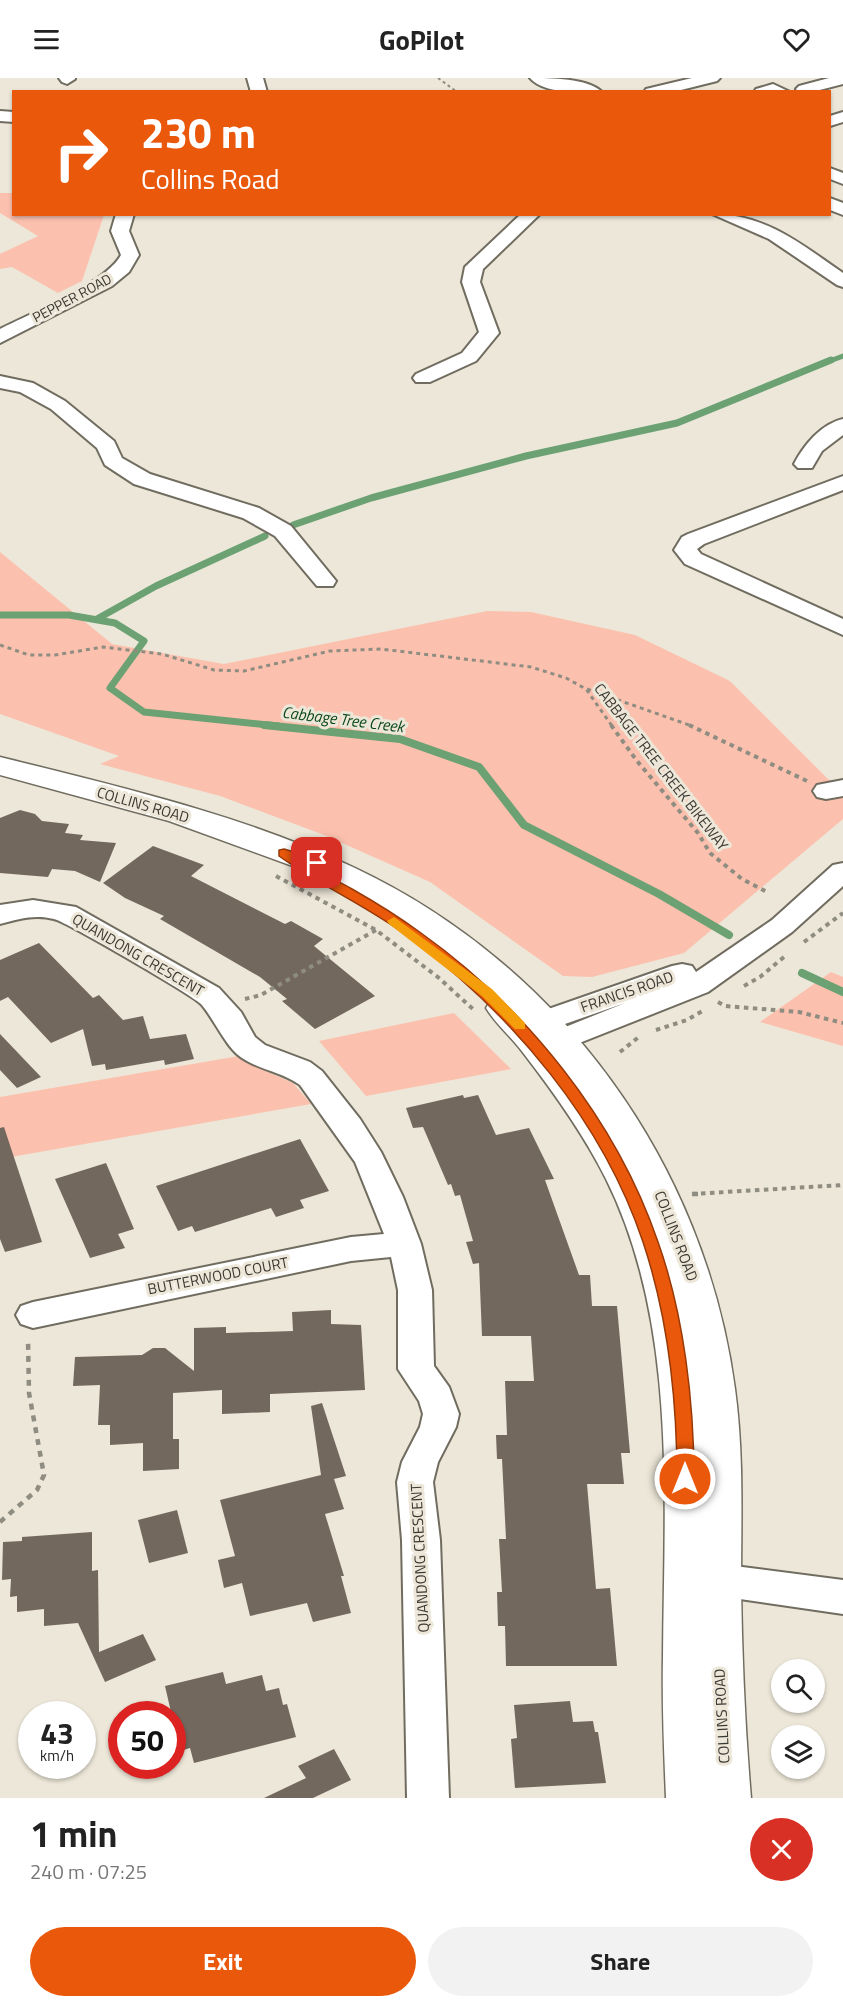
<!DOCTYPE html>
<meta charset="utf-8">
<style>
body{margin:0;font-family:"Titillium Web",sans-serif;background:#f2f2f2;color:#222;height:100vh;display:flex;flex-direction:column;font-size:22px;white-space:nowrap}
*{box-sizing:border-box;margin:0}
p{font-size:20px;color:#767676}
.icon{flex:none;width:33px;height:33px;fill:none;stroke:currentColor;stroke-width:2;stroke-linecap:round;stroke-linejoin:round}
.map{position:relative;height:1720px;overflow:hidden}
.panel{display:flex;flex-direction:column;background:#fff;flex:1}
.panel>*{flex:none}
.hud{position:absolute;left:12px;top:12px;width:819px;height:126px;border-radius:0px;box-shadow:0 2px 4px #0004;background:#ea580c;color:#fff;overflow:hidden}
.tools{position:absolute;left:771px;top:1581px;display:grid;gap:12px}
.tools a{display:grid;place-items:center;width:54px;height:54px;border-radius:50%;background:#fff;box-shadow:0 2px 4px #0004;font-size:30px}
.speed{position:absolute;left:18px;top:1623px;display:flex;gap:12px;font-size:30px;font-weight:700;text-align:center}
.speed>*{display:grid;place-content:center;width:78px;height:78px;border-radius:50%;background:#fff;box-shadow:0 2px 4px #0004;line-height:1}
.speed small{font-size:15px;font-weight:400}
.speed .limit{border:9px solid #d22;background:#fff;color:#111}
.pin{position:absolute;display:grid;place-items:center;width:51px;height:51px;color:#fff;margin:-26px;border-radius:12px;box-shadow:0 3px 9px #0006}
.me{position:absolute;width:66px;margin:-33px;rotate:0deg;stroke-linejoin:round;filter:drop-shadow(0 0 4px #0008)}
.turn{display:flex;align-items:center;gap:21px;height:126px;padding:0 30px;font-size:27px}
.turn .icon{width:78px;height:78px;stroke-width:2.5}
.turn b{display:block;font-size:42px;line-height:51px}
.round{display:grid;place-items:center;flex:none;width:63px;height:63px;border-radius:32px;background:#f2f2f2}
.overview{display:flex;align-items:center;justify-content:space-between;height:102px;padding:0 30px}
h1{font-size:36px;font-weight:700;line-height:45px}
.primary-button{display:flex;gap:12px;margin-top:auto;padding:12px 30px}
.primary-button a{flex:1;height:69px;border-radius:36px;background:#ea580c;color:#fff;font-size:24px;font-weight:700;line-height:69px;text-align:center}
.primary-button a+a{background:#f2f2f2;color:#222}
header{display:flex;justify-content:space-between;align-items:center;height:78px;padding:0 30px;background:#fff;font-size:27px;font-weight:700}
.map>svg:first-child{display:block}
.green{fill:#fcc1ae}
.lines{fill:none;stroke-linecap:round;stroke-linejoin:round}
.stream-far2{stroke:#6ca173;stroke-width:5}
.stream-far1{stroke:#6ca173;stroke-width:7}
.stream{stroke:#6ca173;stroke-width:8}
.building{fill:#73685e}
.minor-casing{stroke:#706c5f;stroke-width:4}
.major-casing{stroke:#706c5f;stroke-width:3}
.path-far3{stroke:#8f8c81;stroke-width:2;stroke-dasharray:3 3;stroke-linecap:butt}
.path-far2{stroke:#8f8c81;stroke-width:3;stroke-dasharray:4 4;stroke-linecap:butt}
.path-far1{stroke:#8f8c81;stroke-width:4;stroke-dasharray:4.5 4.5;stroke-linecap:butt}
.path{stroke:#8f8c81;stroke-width:4.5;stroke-dasharray:6 6;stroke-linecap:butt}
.minor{fill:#fff;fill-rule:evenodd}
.major{fill:#fff;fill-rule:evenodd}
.route{fill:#ea580c;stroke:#983908;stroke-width:1.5}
.slow{fill:#f59e0b}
.labels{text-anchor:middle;stroke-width:6;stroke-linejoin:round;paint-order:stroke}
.far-street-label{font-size:14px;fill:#3a3832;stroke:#ece7d8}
.street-label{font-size:15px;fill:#3a3832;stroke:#ece7d8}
.water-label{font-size:16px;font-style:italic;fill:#0c491c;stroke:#ece7d8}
</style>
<header><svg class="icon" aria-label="menu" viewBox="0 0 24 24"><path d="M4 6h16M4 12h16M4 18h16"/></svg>GoPilot<svg class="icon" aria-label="heart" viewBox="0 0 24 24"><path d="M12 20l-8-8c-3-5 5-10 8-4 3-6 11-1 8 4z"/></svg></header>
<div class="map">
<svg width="843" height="1720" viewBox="0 0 843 1720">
<rect width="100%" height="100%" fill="#ece7d8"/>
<path class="green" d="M0,115H13L14,136L104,137L82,203L58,215L12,189L0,191V176L38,158L0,135Z
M0,474L112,566L224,586L487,533L531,534L635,557L730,603L828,701L843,707V741L684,875L592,899L563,898L430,804L324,757L220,718L100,686L119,678L0,636Z
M831,894L843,899V968L760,944Z
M454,935L511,991L366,1018L319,963Z
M239,978L259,990L293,1005L311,1026L0,1081V1019Z"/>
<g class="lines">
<path class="stream-far2" d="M827,284L843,278"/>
<path class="stream-far1" d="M293,447L371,420L526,378L677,345L831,282
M0,537H69L115,545L144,563L110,610L144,634L278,648
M97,541L156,508L265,458"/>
<path class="stream" d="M264,647L400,661L479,689L524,747L659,816L729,857
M802,895L843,914"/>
</g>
<path class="building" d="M20,732L35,736L42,743L69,746L65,755L83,757L80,762L116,765L100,804L75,793L52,791L48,799L0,795V740Z
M153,768L204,787L191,798L285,846L291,843L323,861L314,868L375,918L315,951L282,923L287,921L260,899L160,841L164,838L125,820L103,805Z
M39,865L93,920L99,917L123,942L143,938L150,961L186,956L194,981L165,987L164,982L106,992L105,986L92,988L83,951L51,965L8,919L0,923V882Z
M0,956L41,999L17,1010L0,992Z
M463,1017L464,1020L478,1017L496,1057L529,1050L554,1101L545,1102L579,1197H590L592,1228H617L630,1375H621L624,1406H587L596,1511L610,1510L617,1588H506L505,1548H498L497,1514H502L499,1461H506L502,1381H497L496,1357H507L505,1303H534L531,1258H482L479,1185L473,1186L466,1164L473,1163L460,1117L455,1118L451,1106L448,1107L423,1049L413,1050L406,1030Z
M4,1049L42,1164L5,1174L0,1161V1050Z
M300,1061L329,1113L300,1122L304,1130L276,1139L271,1130L195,1154L192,1148L178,1153L156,1108Z
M106,1085L134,1151L118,1156L125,1170L90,1180L55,1101Z
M331,1232V1246L361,1247L365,1312L270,1316V1334L222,1336V1312L173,1315V1361H179V1391L143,1393V1365L110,1367V1347H98L100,1307L73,1308L75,1279L142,1277L153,1270H165L194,1293V1250L226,1249V1255L293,1253L292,1234Z
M322,1325L346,1398L334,1401L344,1431L325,1436L344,1498H341L351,1535L313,1544L307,1525L250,1538L242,1505L224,1510L218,1482L235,1478L220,1422L321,1397L311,1328Z
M177,1432L188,1475L149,1485L138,1442Z
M92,1454V1493L98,1492L99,1574L143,1556L156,1582L105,1604L78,1545L44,1548V1531L17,1534V1518L10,1519L11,1501L2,1502L3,1464L22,1463V1459Z
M223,1594L226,1606L262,1597L266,1613L279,1610L283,1627L287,1626L296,1659L194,1685L190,1670L180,1673L165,1608Z
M570,1623L573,1644L593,1643L595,1654H598L606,1705L515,1710L511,1661L517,1660L514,1627Z
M334,1671L351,1702L313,1720H264L306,1700L298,1688Z"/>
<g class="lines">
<g class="minor-casing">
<path id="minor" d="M59,0H75V1L67,6L62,4Z
M247,0H263L267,14H251Z
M530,0C550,0 588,0 602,14C582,14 545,17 530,0Z
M692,0H720L717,3L673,14H644L646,11Z
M829,0H843V6L812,14H798L796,11L799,8Z
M773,6L790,14H754L756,11Z
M0,33L14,34V44L0,43Z
M843,34V44L830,48V38Z
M830,90L843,95V106L830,101Z
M830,120L843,125V137L830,132Z
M116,136H134L129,153L139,177L129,194L112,208L0,265V251C31,235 105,206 121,177L111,153Z
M521,136H540L483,191L480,204L499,255L476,283L430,304H416L413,300L416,296L462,275L479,254L462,204L465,189Z
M712,136C765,136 801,166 843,195V209L837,207L769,161Z
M0,298L33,305L65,323L114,363L122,380L150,396L259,430L291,448L336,503L333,508H317L275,458L243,440L134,406L105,387L97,370L51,331L20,314L0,310Z
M843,341V357L822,373L812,390H798L794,386C804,367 821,346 843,341Z
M843,398V412L704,466L697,471L701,476L843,541V557L685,486L674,472L682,459L688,456Z
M843,702V718L826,721L817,719L813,713L817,707Z
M843,785V808L792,854L708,914L539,981L528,978L524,971L528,964L625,925L522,961L511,958L507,951L511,944L672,888L682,886L692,888L696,894L772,842L833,787Z
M33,822L76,829L219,910L241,934L255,959L265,967L310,984L322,993L360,1041L381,1074L403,1119L421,1166L432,1212L434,1288L449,1309L459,1336L456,1349L438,1384L433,1404L440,1462L449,1720H407L402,1462L397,1404L402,1384L420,1349L423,1336L419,1323L398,1291V1212L391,1179L351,1183L33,1250L21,1246L16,1237L21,1228L33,1224L351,1159L384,1156L355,1084L300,1007C282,994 260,992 242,980C226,970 215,942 201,926C192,917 67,844 54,841C35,836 18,841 0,846V827Z
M719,1486L843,1502V1536L719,1518L705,1514L700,1502L705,1490Z"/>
</g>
<g class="major-casing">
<path id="major" d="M0,679C120,709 243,737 355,790C562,888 705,1086 735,1311C744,1377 741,1442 741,1508C742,1579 745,1650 751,1720H666C664,1673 662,1626 663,1579C664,1422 678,1246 606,1101C583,1055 552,1012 521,972C510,958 495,945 486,930L491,922L500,920L464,888L418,854L363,820L320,798L169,743L0,697Z"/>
</g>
<path class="path-far3" d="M438,0L457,14"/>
<path class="path-far2" d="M0,567L29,577H55L103,569L162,576L214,592L244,593L330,573L381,571L531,589L566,600L586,611L612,648
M587,611L692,648"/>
<path class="path-far1" d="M611,647L637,683L698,755L710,775L742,801L767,814
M689,647L807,703
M276,798L376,852L439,900L475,933
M804,864L843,835
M744,908L760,899L784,879
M245,921L261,917L376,852
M718,924L725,928L799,934L843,945
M656,952L687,942L704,932
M620,974L640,958
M692,1116L843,1107"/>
<path class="path" d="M692,1116H699
M0,1444L37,1412L44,1397L29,1315L28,1261"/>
<use href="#minor" class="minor"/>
<use href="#major" class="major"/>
</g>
<path class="route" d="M284,771L322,782V788L308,787C322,796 338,803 352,811C375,824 399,839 421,855C526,930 616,1041 658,1164C684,1237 694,1324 694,1401L692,1406L685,1408L679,1406L677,1401C677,1323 668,1239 643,1164C602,1042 514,939 413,862C371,830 322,809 279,778V772Z"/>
<path class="slow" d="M394,839L492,911L525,945V951H515L482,918L389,846L387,843Z"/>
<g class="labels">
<g class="far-street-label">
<text transform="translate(72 220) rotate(-28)" y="5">PEPPER ROAD</text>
</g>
<g class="street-label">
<text transform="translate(661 689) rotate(52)" y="5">CABBAGE TREE CREEK BIKEWAY</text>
<text transform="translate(143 727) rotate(16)" y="5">COLLINS ROAD</text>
<text transform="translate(138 877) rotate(30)" y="5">QUANDONG CRESCENT</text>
<text transform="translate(627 914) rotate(-19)" y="5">FRANCIS ROAD</text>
<text transform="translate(676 1158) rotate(69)" y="5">COLLINS ROAD</text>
<text transform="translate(218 1198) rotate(-11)" y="5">BUTTERWOOD COURT</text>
<text transform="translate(420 1480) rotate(-93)" y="5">QUANDONG CRESCENT</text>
<text transform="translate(722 1638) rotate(-93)" y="5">COLLINS ROAD</text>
</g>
<g class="water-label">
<text transform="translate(343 641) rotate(7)" y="6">Cabbage Tree Creek</text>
</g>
</g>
</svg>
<div class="tools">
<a><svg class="icon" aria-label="search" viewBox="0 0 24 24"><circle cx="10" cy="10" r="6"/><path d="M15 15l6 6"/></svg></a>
<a><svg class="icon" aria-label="layers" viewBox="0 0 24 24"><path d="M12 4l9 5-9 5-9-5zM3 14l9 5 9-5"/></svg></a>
</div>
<div class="speed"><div>43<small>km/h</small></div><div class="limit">50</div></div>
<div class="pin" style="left:317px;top:785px;background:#d93025"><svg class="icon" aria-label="arrive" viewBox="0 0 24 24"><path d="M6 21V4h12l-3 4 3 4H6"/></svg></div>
<svg class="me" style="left:685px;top:1401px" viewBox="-20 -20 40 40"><circle r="17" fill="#ea580c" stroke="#fff" stroke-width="3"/><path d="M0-11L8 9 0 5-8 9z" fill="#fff"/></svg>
<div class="hud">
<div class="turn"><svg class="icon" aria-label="right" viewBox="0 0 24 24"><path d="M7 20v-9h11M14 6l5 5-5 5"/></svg><div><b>230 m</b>Collins Road</div></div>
</div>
</div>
<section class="panel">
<div class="overview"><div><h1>1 min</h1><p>240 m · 07:25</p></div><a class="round" style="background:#d93025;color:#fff"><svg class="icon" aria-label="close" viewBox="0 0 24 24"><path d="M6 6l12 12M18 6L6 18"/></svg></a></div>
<div class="primary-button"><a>Exit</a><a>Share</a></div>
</section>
